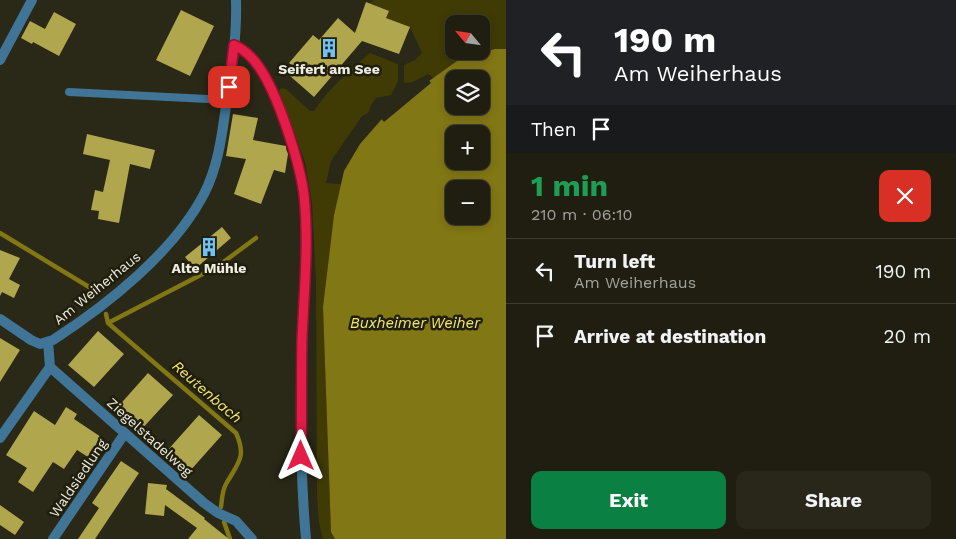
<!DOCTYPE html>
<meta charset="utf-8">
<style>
body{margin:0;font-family:"Work Sans",sans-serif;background:#282719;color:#f1f3f6;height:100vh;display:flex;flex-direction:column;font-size:19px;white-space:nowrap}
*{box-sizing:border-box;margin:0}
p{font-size:16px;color:#a2a29f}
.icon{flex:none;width:28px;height:28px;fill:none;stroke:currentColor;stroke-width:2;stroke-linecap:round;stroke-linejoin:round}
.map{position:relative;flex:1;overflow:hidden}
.panel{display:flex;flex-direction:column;background:#201e10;width:450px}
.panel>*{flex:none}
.top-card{background:#202124;color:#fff;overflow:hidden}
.needle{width:32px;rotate:299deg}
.buttons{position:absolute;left:445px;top:15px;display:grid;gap:10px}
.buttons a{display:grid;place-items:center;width:45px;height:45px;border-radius:10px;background:#201e10;box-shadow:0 2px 8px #0003,0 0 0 1px #3d3c30;font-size:25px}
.pin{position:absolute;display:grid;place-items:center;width:42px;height:42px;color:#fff;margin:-21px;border-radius:10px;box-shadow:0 2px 8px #0006}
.me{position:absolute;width:55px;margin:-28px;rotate:0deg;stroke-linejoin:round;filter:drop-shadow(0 0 4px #0008)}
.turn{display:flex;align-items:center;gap:18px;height:105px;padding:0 25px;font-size:22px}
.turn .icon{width:65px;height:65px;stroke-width:2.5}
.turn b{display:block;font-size:35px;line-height:42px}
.then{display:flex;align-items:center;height:48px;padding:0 25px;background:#0003;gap:10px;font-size:19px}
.round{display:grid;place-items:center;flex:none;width:52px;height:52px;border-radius:10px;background:#282719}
.summary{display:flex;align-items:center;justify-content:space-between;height:85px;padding:0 25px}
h1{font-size:30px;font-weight:700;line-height:38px;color:#1e9e55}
.cta{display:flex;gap:10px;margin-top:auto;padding:10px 25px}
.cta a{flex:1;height:58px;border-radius:10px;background:#0b8043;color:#fff;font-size:20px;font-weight:700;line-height:58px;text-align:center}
.cta a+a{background:#282719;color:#f1f3f6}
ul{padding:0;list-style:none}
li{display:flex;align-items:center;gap:15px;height:65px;padding:0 25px;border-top:1px solid #3d3c30}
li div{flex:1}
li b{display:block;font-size:19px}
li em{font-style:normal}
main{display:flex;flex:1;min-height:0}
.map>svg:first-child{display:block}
.green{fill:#403b05;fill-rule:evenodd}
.water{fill:#827715;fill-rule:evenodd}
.pier{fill:#2a2816}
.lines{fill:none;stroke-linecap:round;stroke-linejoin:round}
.stream{stroke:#827715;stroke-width:4.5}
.building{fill:#b0a64d}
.lane{stroke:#407597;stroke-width:8}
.street{stroke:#407597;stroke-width:10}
.route-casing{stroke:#92132f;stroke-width:12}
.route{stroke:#e11d48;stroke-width:9}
.labels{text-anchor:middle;stroke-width:5;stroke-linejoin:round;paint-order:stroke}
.poi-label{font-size:14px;font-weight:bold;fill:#eeede1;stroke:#201e0d}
.street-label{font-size:14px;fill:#eeede1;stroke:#201e0d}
.water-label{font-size:15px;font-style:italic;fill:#f5e76f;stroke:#201e0d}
</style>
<main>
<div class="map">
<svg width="506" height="539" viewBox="0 0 506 539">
<rect width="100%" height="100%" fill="#2a2816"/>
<path class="green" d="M374,0H506V49H495L464,56L434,78L428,74L413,82L404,83V65L415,60L422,53L410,27L386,18L388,11L369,3ZM454,24H481V51H454Z
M370,53L398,64V81L391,95L376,98L371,105L368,113L362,116L331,161L326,183L341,184L334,215L323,307L331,532L335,539H323L319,523L317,496L316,281L312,202L305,162L279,91L281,88L286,89L310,111H314C328,89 350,70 370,53Z"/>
<path class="water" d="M495,49H506V539H335L331,532L323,307L334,215L344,171L360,144L381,120L429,81L464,56ZM454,79H481V106H454ZM454,134H481V161H454ZM454,189H481V216H454Z"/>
<path class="pier" d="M428,79L431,83L384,122L380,117Z"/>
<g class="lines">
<path class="stream" d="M0,233L94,290
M106,314L108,323L236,433C247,457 238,463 226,484C222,491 222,500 221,507
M108,323L218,266L256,238
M224,522L230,539"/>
</g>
<path class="building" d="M366,2L389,11L386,18L410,27L399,54L362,41L314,97L290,76L296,68L289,63L313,35L319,40L338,18L355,33Z
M181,10L214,26L190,76L156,60Z
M54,12L76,24L59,56L33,42L32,44L21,38L30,21L45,29Z
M233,114L258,118L253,140L286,146V149L288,154L285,173L274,170L261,204L234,194L246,159L226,156Z
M87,134L155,150L150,169L130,164L119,223L98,219L99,211L91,210L95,190L103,192L110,160L83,154Z
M222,227L231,238L195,269L185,257Z
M0,250L20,258L9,279L20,285L14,298L2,292L0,296Z
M98,331L124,354L94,387L68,365Z
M0,338L20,350L0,382Z
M148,373L173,395L140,431L116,409Z
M66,407L77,414L74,419L101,437L88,457L77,450L64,469L53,462L33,492L18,482L27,468L6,455L34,411L55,425Z
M199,415L222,435L189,472L166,452Z
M121,461L139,473L95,539H78L99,508L92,503Z
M148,483L167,485L166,489L205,518L204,519L229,539H188L197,528L165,505L164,516L145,514Z
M0,505L24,522L15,535L0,525Z"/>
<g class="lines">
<path class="lane" d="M69,92L227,100"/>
<path class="street" d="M234,45C244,50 253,58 259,67C278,94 300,162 304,195C309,242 304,291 302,339C300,405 300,473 306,539
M0,60L32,0
M0,319L31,340L40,344L53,340C107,305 174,252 204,194C218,167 222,135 226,106C232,70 237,36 236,0
M48,342L50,367L204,503L218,513L236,521L252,539
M0,438L50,367
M53,539L125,433"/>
</g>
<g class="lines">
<g class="route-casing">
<path id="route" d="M229,87L234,45C245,50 253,58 259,67C278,94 300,163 304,195C309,243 304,292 302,339C301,378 302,417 301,456"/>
</g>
<use href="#route" class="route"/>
</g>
<defs>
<g id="building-bare" transform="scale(1.5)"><path d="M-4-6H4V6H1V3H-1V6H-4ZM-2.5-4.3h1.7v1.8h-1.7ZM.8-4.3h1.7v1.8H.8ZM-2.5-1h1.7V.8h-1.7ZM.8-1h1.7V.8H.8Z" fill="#70c1f4" stroke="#201e0d" stroke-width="2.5" paint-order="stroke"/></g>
</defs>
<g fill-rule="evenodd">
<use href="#building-bare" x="329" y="48"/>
<use href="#building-bare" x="209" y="247"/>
</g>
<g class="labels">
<g class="poi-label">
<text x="329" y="74">Seifert am See</text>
<text x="209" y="273">Alte Mühle</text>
</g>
<g class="street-label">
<text transform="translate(97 288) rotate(-39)" y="5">Am Weiherhaus</text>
<text transform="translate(150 437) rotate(42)" y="5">Ziegelstadelweg</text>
<text transform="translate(78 478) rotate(-56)" y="5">Waldsiedlung</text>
</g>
<g class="water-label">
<text x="415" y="328">Buxheimer Weiher</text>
<text transform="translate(207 392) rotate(41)" y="5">Reutenbach</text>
</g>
</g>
</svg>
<div class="buttons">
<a><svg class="needle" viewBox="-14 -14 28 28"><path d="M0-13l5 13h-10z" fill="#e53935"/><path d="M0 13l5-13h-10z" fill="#a2a29f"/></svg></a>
<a><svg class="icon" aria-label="layers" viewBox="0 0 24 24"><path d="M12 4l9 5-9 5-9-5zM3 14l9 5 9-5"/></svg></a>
<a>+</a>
<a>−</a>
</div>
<div class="pin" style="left:229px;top:87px;background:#d93025"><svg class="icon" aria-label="arrive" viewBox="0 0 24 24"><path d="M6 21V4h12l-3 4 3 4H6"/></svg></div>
<svg class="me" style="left:301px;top:456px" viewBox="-20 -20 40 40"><path d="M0-17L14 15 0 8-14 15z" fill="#e11d48" stroke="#fff" stroke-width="4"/></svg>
</div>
<section class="panel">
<div class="top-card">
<div class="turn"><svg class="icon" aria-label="left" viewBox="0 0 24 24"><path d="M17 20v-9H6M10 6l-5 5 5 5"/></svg><div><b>190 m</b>Am Weiherhaus</div></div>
<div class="then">Then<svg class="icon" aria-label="arrive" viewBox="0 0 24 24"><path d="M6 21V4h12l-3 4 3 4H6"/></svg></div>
</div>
<div class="summary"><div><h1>1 min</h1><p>210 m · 06:10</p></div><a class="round" style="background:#d93025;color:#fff"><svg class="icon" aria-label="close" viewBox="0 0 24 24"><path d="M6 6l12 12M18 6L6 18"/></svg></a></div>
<ul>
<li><svg class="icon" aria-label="left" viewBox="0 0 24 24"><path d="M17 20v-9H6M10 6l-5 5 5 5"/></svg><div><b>Turn left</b><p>Am Weiherhaus</p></div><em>190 m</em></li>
<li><svg class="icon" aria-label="arrive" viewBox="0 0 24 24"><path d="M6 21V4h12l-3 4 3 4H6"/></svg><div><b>Arrive at destination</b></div><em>20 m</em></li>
</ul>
<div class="cta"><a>Exit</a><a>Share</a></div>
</section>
</main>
